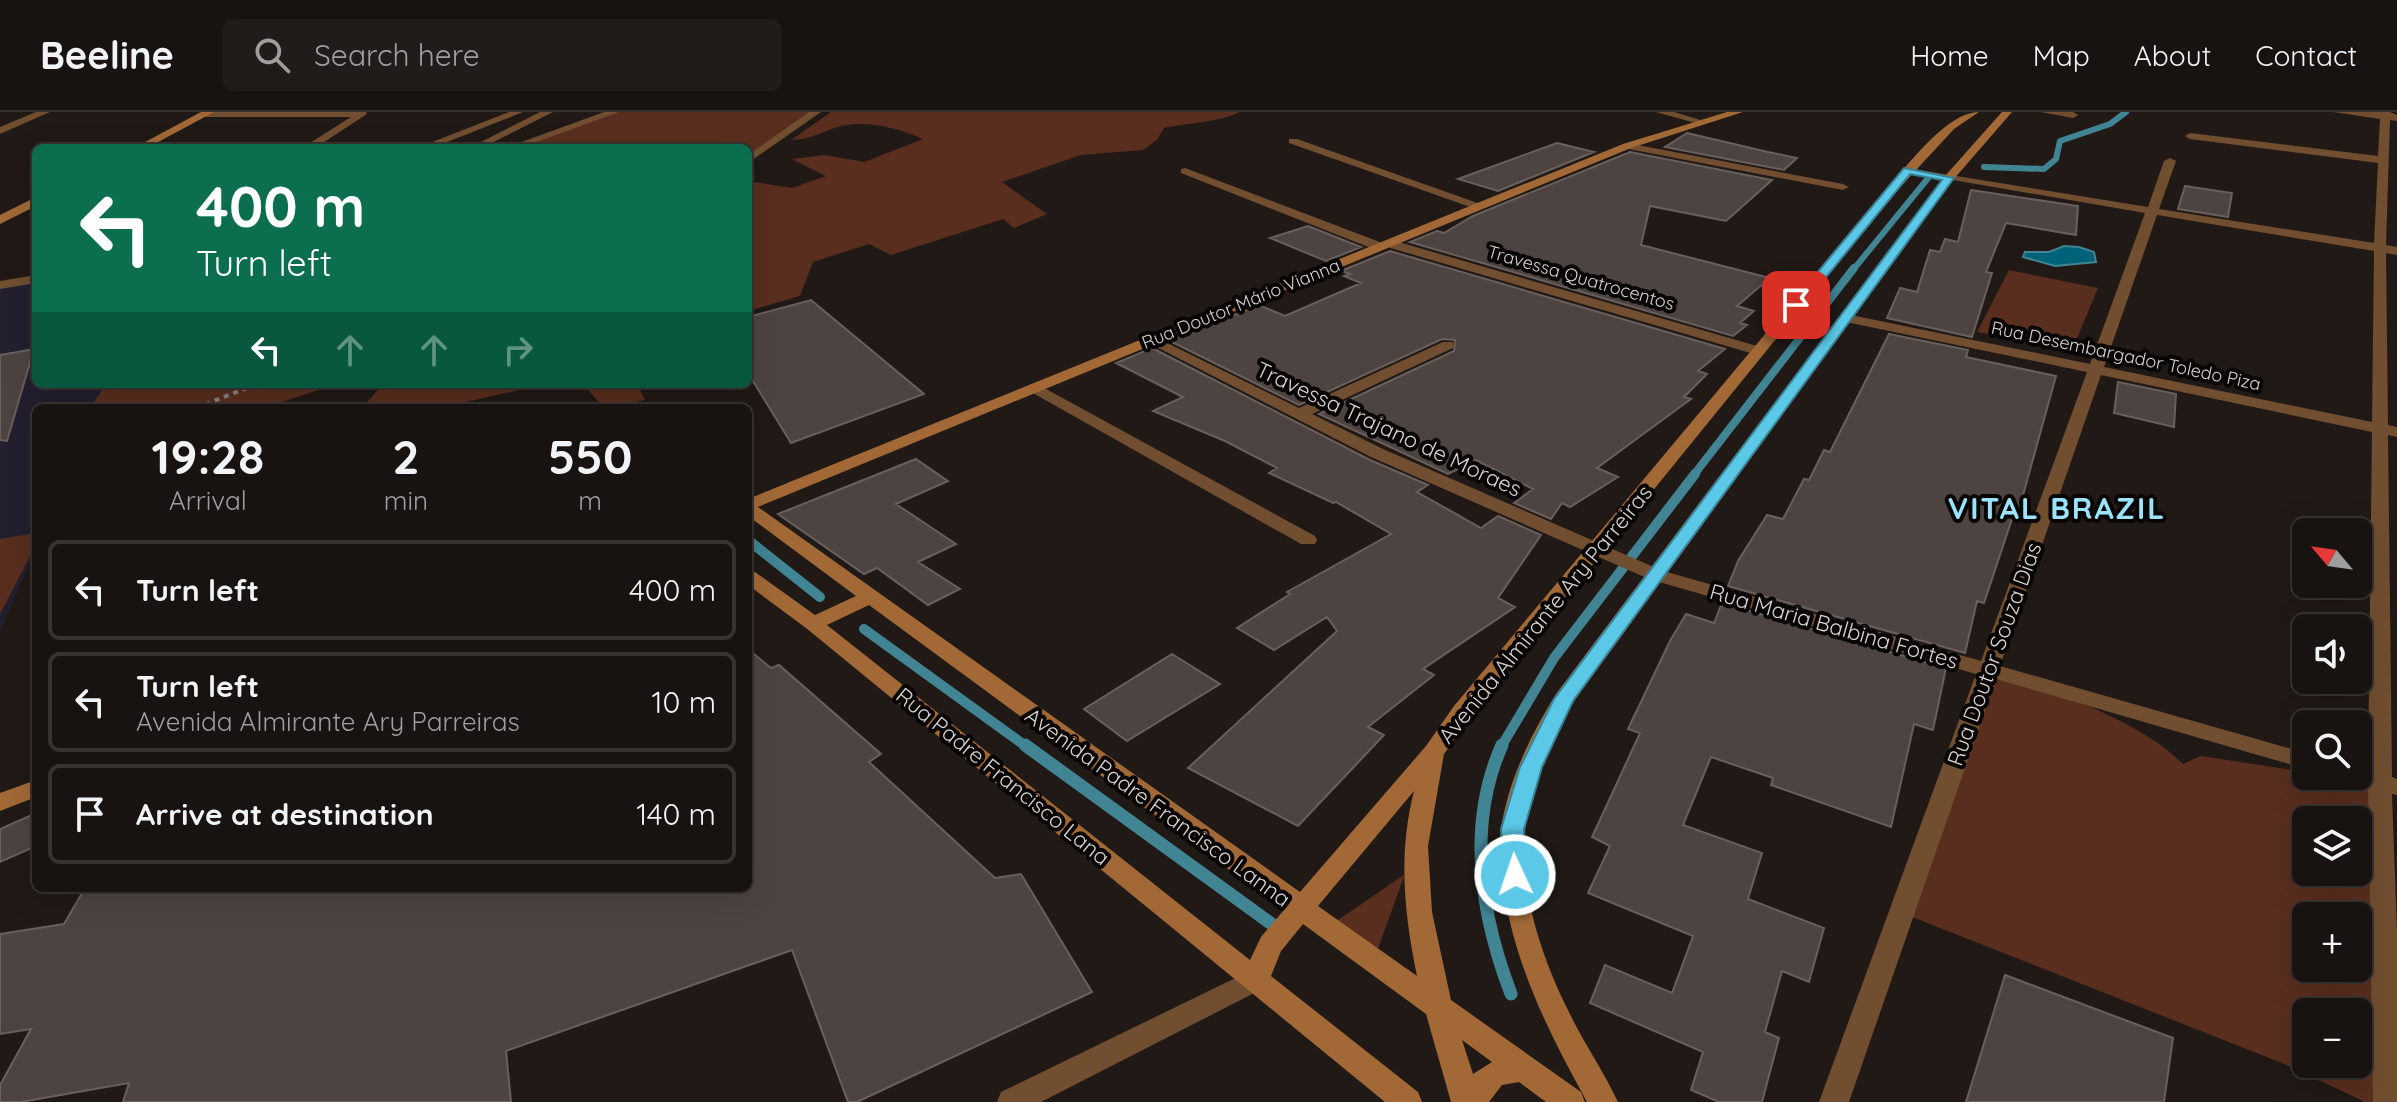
<!DOCTYPE html>
<meta charset="utf-8">
<style>
body{margin:0;font-family:Quicksand,sans-serif;background:#211c19;color:#f1f3f6;height:100vh;display:flex;flex-direction:column;font-size:30px;white-space:nowrap}
*{box-sizing:border-box;margin:0}
p{font-size:26px;color:#9f9e9f}
.icon{flex:none;width:44px;height:44px;fill:none;stroke:currentColor;stroke-width:2;stroke-linecap:round;stroke-linejoin:round}
.map{position:relative;flex:1;overflow:hidden}
.details{position:absolute;left:32px;top:292px;width:720px;height:488px;display:flex;flex-direction:column;background:#181310;border-radius:12px;box-shadow:0 8px 32px #0002,0 0 0 2px #363230}
.details>*{flex:none}
.guide{position:absolute;left:32px;top:32px;width:720px;height:244px;border-radius:12px;box-shadow:0 8px 32px #0002,0 0 0 2px #363230;background:#0b6e4f;color:#fff;overflow:hidden}
.needle{width:52px;rotate:299deg}
.tools{position:absolute;left:2292px;top:406px;display:grid;gap:16px}
.tools a{display:grid;place-items:center;width:80px;height:80px;border-radius:12px;background:#181310;box-shadow:0 8px 32px #0002,0 0 0 2px #363230;font-size:40px}
.pin{position:absolute;display:grid;place-items:center;width:68px;height:68px;color:#fff;margin:-34px;border-radius:16px;box-shadow:0 4px 12px #0006}
.me{position:absolute;width:88px;margin:-44px;rotate:357deg;stroke-linejoin:round;filter:drop-shadow(0 0 6px #0008)}
.turn{display:flex;align-items:center;gap:28px;height:168px;padding:0 32px;font-size:36px}
.turn .icon{width:104px;height:104px;stroke-width:2.5}
.turn b{display:block;font-size:56px;line-height:68px}
.lanes{display:flex;align-items:center;height:76px;padding:0 32px;background:#0003;justify-content:center;gap:40px;direction:ltr}
.lanes .off{opacity:.35}
.eta{display:flex;justify-content:space-evenly;align-items:center;height:136px;text-align:center}
.eta b{font-size:48px;font-weight:700;line-height:56px}
ul{padding:0;list-style:none}
li{display:flex;align-items:center;gap:24px;height:100px;margin:0 16px 12px;padding:0 16px;border:4px solid #363230;border-radius:12px}
li div{flex:1}
li b{display:block;font-size:30px}
li em{font-style:normal}
header{display:flex;align-items:center;gap:48px;box-sizing:border-box;height:112px;padding:0 40px;background:#181310;border-bottom:2px solid #363230}
header strong{font-size:38px}
nav{display:flex;gap:44px;margin-inline-start:auto;font-size:28px}
.search{width:560px;height:72px;background:#211c19;display:flex;align-items:center;gap:20px;box-sizing:border-box;padding:0 28px;border-radius:12px;color:#9f9e9f;font-size:30px}
.map>svg:first-child{display:block}
.education{fill:#231f2f}
.green{fill:#592e1e;fill-rule:evenodd}
.water{fill:#006278;stroke:#418493;stroke-width:2}
.lines{fill:none;stroke-linecap:round;stroke-linejoin:round}
.stream-far3{stroke:#418493;stroke-width:6}
.stream-far2{stroke:#418493;stroke-width:8}
.stream-far1{stroke:#418493;stroke-width:10}
.stream{stroke:#418493;stroke-width:13}
.building{fill:#4d4441;stroke:#695f5c;stroke-width:2}
.path{stroke:#857f7c;stroke-width:4;stroke-dasharray:5 5;stroke-linecap:butt}
.lane{fill:#714e30;fill-rule:evenodd}
.street{fill:#714e30;fill-rule:evenodd}
.secondary{fill:#a26937;fill-rule:evenodd}
.route{fill:#5bc8e7;stroke:#3b8296;stroke-width:2}
.labels{text-anchor:middle;stroke-width:8;stroke-linejoin:round;paint-order:stroke}
.far-street-label{font-size:18px;fill:#d9d4d2;stroke:#080505}
.street-label{font-size:22px;fill:#d9d4d2;stroke:#080505}
.district-label{font-size:30px;font-weight:bold;letter-spacing:2px;fill:#99e4fb;stroke:#080505}
</style>
<header>
<strong>Beeline</strong>
<div class="search"><svg class="icon" aria-label="search" viewBox="0 0 24 24"><circle cx="10" cy="10" r="6"/><path d="M15 15l6 6"/></svg>Search here</div>
<nav><a>Home</a><a>Map</a><a>About</a><a>Contact</a></nav>
</header>
<div class="map">
<svg width="2397" height="990" viewBox="0 0 2397 990">
<rect width="100%" height="100%" fill="#201916"/>
<path class="education" d="M36,169V272H106L90,296H36V436L0,520V176Z"/>
<path class="green" d="M614,0H816L748,48V36H511Z
M831,0H1240C1220,10 1187,11 1164,16L1157,28L1143,38L1081,43L1002,70L1047,102L1014,116L1003,107L891,143L869,132L813,150L800,184L748,199V69L792,76L826,64L792,47L825,43L864,50L923,27C899,16 867,8 841,14C823,19 810,28 791,28Z
M2009,158L2098,176L2073,236L1977,220Z
M106,272H379L324,276L265,296H90Z
M383,272H545L439,296H362Z
M583,272H637L645,288L604,296Z
M36,421V433L0,502V427Z
M1988,559C2046,575 2141,609 2183,652L2201,644L2306,660V664H2337L2380,670L2388,990H2365L2287,953L1902,801ZM2306,708H2358V760H2306ZM2306,804H2358V856H2306ZM2306,900H2358V952H2306Z
M1405,762L1377,839L1335,810Z"/>
<path class="water" d="M2064,134L2079,135L2094,140L2096,150L2055,154L2023,145L2025,140H2049Z"/>
<g class="lines">
<path class="stream-far3" d="M1984,55L2044,57L2056,47L2060,29L2110,12L2126,0
M1853,158L1929,65"/>
<path class="stream-far2" d="M1693,364L1854,156"/>
<path class="stream-far1" d="M748,428L820,485
M864,517L1027,635
M1501,635L1554,546L1695,362"/>
<path class="stream" d="M1025,633L1273,813
M1502,633C1466,714 1481,803 1511,882"/>
</g>
<path class="building" d="M1687,21L1768,40L1797,46L1784,58L1665,35Z
M1557,31L1594,40L1498,79L1458,67Z
M1630,40L1772,68L1726,109L1650,94L1641,133L1770,166L1737,194L1754,199L1740,211L1747,213L1733,224L1410,130L1437,119L1444,121L1473,104Z
M2185,74L2232,81L2228,105L2178,97Z
M1971,78L2078,94L2076,123L2006,111L1986,160L1992,161L1972,225L1887,206L1900,176L1917,180L1930,138L1940,140L1945,127L1958,130Z
M1308,114L1361,135L1326,149L1270,126Z
M1390,139L1725,237L1698,259L1707,262L1684,285L1691,287L1597,356L1618,365L1570,395L1562,391L1551,407L1514,391L1533,377L1476,348L1448,362L1319,302L1454,239L1455,228L1442,227L1299,293L1170,229L1259,193L1285,204L1361,171L1344,164L1350,162L1341,159Z
M811,188L924,282L791,331L748,261V205Z
M1889,222L1968,238L1966,245L2056,264L2017,405L2013,404L1984,491L1977,489L1965,541L1728,474L1738,449L1767,403L1783,407L1804,367L1809,368L1824,338L1830,340Z
M1152,236L1370,348L1428,373L1417,380L1481,416L1498,404L1541,423L1498,486L1515,495L1423,557L1434,563L1368,615L1384,623L1298,714L1188,656L1337,519L1327,505L1274,538L1237,516L1290,482L1287,480L1391,422L1336,390L1333,391L1269,361L1277,356L1225,329L1153,299L1183,285L1116,251Z
M34,237L7,329L0,328V243Z
M2118,270L2176,282L2174,315L2114,301Z
M916,347L948,369L896,392L956,432L918,450L960,477L928,493L877,456L864,462L778,402Z
M1722,491L1946,556L1933,618L1914,612L1891,715L1771,673L1773,666L1711,645L1683,713L1762,741L1748,787L1824,816L1809,870L1782,859L1765,920L1779,926L1762,990H1719L1691,978L1703,940L1590,891L1605,853L1672,881L1693,824L1588,781L1610,734L1592,725L1640,621L1628,617L1670,529L1686,502L1714,511Z
M748,537L771,556L779,553L881,642L869,650L995,766L1021,762L1092,880L857,990H848L792,838L506,939L511,990H123L129,971L21,990H0V973L31,917L0,922V822L64,812L85,776H748Z
M1172,542L1220,572L1127,629L1084,597Z
M36,701V734L0,750V717Z
M2005,863L2173,926L2164,990H1966Z"/>
<g class="lines">
<path class="path" d="M196,296L257,272"/>
<path class="lane" d="M1627,31L1843,72L1849,75L1843,78L1623,36L1622,34Z"/>
<path class="street" d="M36,0H50L0,22V15Z
M201,0H366L367,2L315,36H302L351,5H205Z
M509,0H523L432,36H417Z
M540,0H553L482,36H469Z
M604,0H619L520,36H505Z
M809,0H821L748,51V43Z
M1656,0H1674L1704,9L1699,12Z
M2041,0H2073L2078,3L2073,6Z
M2334,0H2390L2397,3V9L2390,8L2386,133L2397,135V143L2386,141L2388,313L2397,315V325L2388,323L2392,665L2397,667V683L2392,682L2397,820V990H2373L2368,675L2350,670L2346,664H2358V656L2368,659L2372,320L2101,263L2000,554L2306,641V657L1996,567L1849,990H1819L1976,562L1649,467L1371,345L1143,228L1150,224L1155,225L1299,296L1443,230H1453V236L1312,302L1383,337L1663,459L1981,549L2087,260L1846,210L1839,206L1846,202L2090,252L2145,101L1901,59L1907,56L2148,95L2164,49L2170,46L2176,49L2159,97L2374,131L2378,51L2190,27L2185,24L2190,21L2378,44L2380,7ZM2157,103L2374,139L2372,310L2104,255Z
M1289,27H1297L1486,94L1476,97L1289,31Z
M1185,56L1385,132L1395,129L1764,236L1766,239L1764,242H1754L1387,135L1376,138L1181,61V57Z
M36,163V171L0,177V169Z
M1037,272L1315,424L1317,428L1315,432H1301L1031,280V274Z
M1256,856L1266,859L1270,867L1266,875L1041,990H997L1001,980Z"/>
<path class="secondary" d="M201,0H214L147,36H134Z
M1727,0H1743L1631,36L758,395L1300,780L1426,634L1454,594L1884,80C1906,56 1946,0 1979,0L1954,17L1892,84L1470,604L1444,642L1428,734L1432,800L1451,888L1581,980L1585,990H1546L1519,970L1502,973L1489,990H1451L1426,902L1303,812L1281,839L1271,864L1418,980L1422,990H1385L806,516L748,473V458L755,460L815,503L856,484L748,404V387L1623,32ZM869,493L1284,798L1261,825L1250,848L827,513ZM1414,679C1398,742 1404,801 1417,864L1318,794ZM1462,928L1492,950L1473,962Z
M2002,0H2012L1953,68L1574,589C1552,630 1528,675 1525,721C1520,781 1542,846 1568,898C1583,930 1603,958 1618,990H1587C1547,917 1510,845 1502,761C1501,747 1499,732 1501,718C1507,671 1531,622 1556,582L1945,64Z
M36,85V94L0,112V103Z
M36,668V685L0,699V681Z"/>
</g>
<path class="route" d="M1904,56L1954,66L1573,589L1542,655L1524,717L1527,763L1523,770L1515,772L1507,770L1503,763L1501,717L1520,655L1554,587L1942,68L1910,62L1801,196H1792V191Z"/>
<g class="labels">
<g class="far-street-label">
<text transform="translate(1581 166) rotate(16)" y="6">Travessa Quatrocentos</text>
<text transform="translate(1241 192) rotate(-22)" y="6">Rua Doutor Mário Vianna</text>
<text transform="translate(2126 244) rotate(12)" y="6">Rua Desembargador Toledo Piza</text>
</g>
<g class="street-label">
<text transform="translate(1389 317) rotate(25)" y="8">Travessa Trajano de Moraes</text>
<text transform="translate(1545 502) rotate(-51)" y="8">Avenida Almirante Ary Parreiras</text>
<text transform="translate(1834 514) rotate(16)" y="8">Rua Maria Balbina Fortes</text>
<text transform="translate(1994 542) rotate(-70)" y="8">Rua Doutor Souza Dias</text>
<text transform="translate(1003 664) rotate(39)" y="8">Rua Padre Francisco Lana</text>
<text transform="translate(1158 695) rotate(36)" y="8">Avenida Padre Francisco Lanna</text>
</g>
<g class="district-label">
<text x="2057" y="407">VITAL BRAZIL</text>
</g>
</g>
</svg>
<div class="tools">
<a><svg class="needle" viewBox="-14 -14 28 28"><path d="M0-13l5 13h-10z" fill="#e53935"/><path d="M0 13l5-13h-10z" fill="#9f9e9f"/></svg></a>
<a><svg class="icon" aria-label="sound" viewBox="0 0 24 24"><path d="M4 9h4l5-4v14l-5-4H4zM17 9q2 3 0 6"/></svg></a>
<a><svg class="icon" aria-label="search" viewBox="0 0 24 24"><circle cx="10" cy="10" r="6"/><path d="M15 15l6 6"/></svg></a>
<a><svg class="icon" aria-label="layers" viewBox="0 0 24 24"><path d="M12 4l9 5-9 5-9-5zM3 14l9 5 9-5"/></svg></a>
<a>+</a>
<a>−</a>
</div>
<div class="pin" style="left:1796px;top:193px;background:#d93025"><svg class="icon" aria-label="arrive" viewBox="0 0 24 24"><path d="M6 21V4h12l-3 4 3 4H6"/></svg></div>
<svg class="me" style="left:1515px;top:763px" viewBox="-20 -20 40 40"><circle r="17" fill="#5bc8e7" stroke="#fff" stroke-width="3"/><path d="M0-11L8 9 0 5-8 9z" fill="#fff"/></svg>
<div class="guide">
<div class="turn"><svg class="icon" aria-label="left" viewBox="0 0 24 24"><path d="M17 20v-9H6M10 6l-5 5 5 5"/></svg><div><b>400 m</b>Turn left</div></div>
<div class="lanes"><svg class="icon" aria-label="left" viewBox="0 0 24 24"><path d="M17 20v-9H6M10 6l-5 5 5 5"/></svg><svg class="icon off" aria-label="ahead" viewBox="0 0 24 24"><path d="M12 20V5M6 11l6-6 6 6"/></svg><svg class="icon off" aria-label="ahead" viewBox="0 0 24 24"><path d="M12 20V5M6 11l6-6 6 6"/></svg><svg class="icon off" aria-label="right" viewBox="0 0 24 24"><path d="M7 20v-9h11M14 6l5 5-5 5"/></svg></div>
</div>
<section class="details">
<div class="eta">
<div><b>19:28</b><p>Arrival</p></div>
<div><b>2</b><p>min</p></div>
<div><b>550</b><p>m</p></div>
</div>
<ul>
<li><svg class="icon" aria-label="left" viewBox="0 0 24 24"><path d="M17 20v-9H6M10 6l-5 5 5 5"/></svg><div><b>Turn left</b></div><em>400 m</em></li>
<li><svg class="icon" aria-label="left" viewBox="0 0 24 24"><path d="M17 20v-9H6M10 6l-5 5 5 5"/></svg><div><b>Turn left</b><p>Avenida Almirante Ary Parreiras</p></div><em>10 m</em></li>
<li><svg class="icon" aria-label="arrive" viewBox="0 0 24 24"><path d="M6 21V4h12l-3 4 3 4H6"/></svg><div><b>Arrive at destination</b></div><em>140 m</em></li>
</ul>
</section>
</div>
